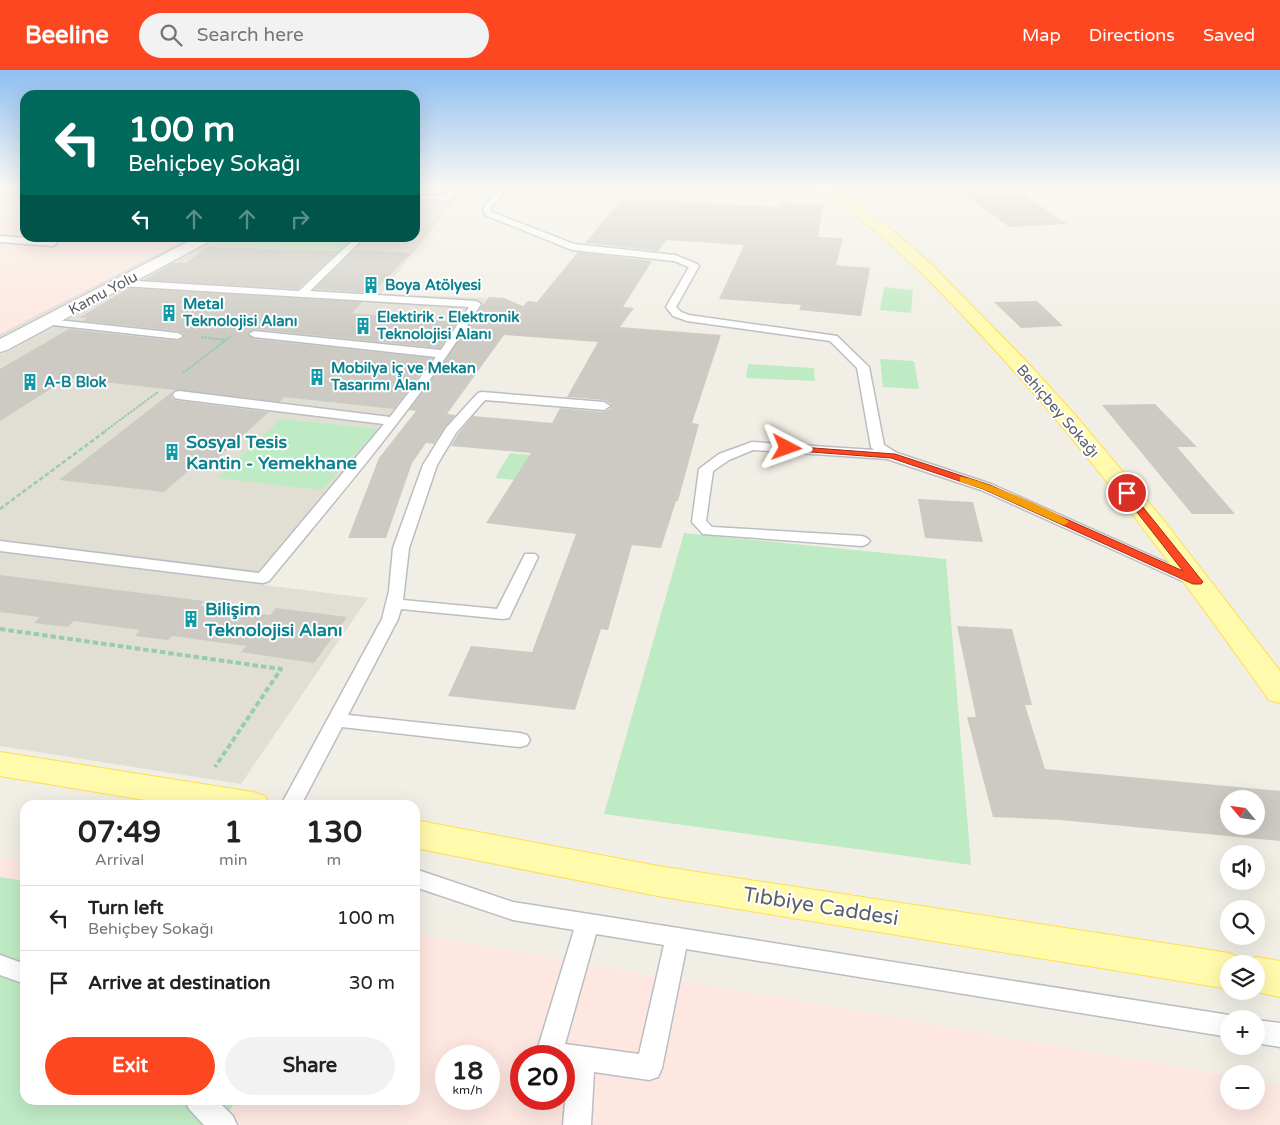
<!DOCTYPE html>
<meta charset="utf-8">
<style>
body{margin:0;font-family:"Varela Round",sans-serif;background:#f2f2f2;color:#222;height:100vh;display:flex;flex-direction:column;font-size:19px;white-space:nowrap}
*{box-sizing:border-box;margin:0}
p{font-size:16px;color:#767676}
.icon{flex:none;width:28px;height:28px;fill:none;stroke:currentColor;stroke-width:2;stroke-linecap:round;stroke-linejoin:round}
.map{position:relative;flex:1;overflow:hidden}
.drawer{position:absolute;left:20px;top:730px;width:400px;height:305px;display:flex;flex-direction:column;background:#fff;border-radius:15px;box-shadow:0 5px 20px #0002}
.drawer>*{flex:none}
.guide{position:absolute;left:20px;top:20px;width:400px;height:152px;border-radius:15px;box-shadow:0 5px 20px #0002;background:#00695c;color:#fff;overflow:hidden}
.needle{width:32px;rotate:299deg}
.tools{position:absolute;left:1220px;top:720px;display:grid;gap:10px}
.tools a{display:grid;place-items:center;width:45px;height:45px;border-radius:50%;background:#fff;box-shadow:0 5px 20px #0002;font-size:25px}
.speed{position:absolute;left:435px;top:975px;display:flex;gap:10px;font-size:25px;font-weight:700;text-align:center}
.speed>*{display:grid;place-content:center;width:65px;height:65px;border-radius:50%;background:#fff;box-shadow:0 5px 20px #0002;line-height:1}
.speed small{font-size:12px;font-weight:400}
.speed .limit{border:8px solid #d22;background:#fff;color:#111}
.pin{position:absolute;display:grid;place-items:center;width:42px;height:42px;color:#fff;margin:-21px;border:2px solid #fff;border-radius:50%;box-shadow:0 1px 5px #0007}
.me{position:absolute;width:55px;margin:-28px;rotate:94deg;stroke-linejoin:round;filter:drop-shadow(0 0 4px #0008)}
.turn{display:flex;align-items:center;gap:18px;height:105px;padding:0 25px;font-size:22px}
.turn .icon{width:65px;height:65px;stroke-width:2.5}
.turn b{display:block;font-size:35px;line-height:42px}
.lanes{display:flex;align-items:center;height:48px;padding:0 25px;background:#0003;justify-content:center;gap:25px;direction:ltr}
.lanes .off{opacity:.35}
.eta{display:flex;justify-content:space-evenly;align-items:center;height:85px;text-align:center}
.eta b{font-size:30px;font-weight:800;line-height:35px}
.cta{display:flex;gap:10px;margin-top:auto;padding:10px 25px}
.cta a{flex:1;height:58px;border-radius:30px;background:#fc4721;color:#fff;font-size:20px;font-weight:800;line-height:58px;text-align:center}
.cta a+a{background:#f2f2f2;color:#222}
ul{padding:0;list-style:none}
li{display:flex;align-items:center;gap:15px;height:65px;padding:0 25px;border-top:1px solid #e0e0e0}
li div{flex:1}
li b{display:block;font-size:19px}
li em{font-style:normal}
header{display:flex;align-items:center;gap:30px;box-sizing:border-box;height:70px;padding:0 25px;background:#fc4721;color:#fff}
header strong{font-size:24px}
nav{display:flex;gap:28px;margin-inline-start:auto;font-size:18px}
.search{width:350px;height:45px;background:#f2f2f2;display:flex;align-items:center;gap:12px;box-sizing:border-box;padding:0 18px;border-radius:28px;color:#767676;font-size:19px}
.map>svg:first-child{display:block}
.education{fill:#e1dfd4}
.medical{fill:#fee7e1;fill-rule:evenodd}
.green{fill:#bfebc4}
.building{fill:#cccac2;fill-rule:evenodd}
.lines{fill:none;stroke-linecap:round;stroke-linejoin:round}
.lane-casing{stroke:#babdc2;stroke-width:3}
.street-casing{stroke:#babdc2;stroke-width:2}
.secondary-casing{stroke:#bec0c8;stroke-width:2}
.primary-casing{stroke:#ffdf50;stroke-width:2}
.path-far2{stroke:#97ccac;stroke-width:2;stroke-dasharray:2.5 1;stroke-linecap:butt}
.path-far1{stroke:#97ccac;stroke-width:2.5;stroke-dasharray:4.5 2.5;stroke-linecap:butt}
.path{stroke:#97ccac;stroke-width:4;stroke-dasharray:5.5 3;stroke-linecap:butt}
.lane{fill:#fff;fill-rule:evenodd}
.street{fill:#fff;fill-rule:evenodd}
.secondary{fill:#fff;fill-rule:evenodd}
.primary{fill:#fffaac;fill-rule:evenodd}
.route{fill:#fc4721;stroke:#a42e15}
.slow{fill:#f59e0b}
.labels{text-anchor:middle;stroke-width:4;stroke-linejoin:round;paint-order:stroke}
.far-culture-label{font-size:15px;font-weight:bold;fill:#0d838f;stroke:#fff;text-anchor:start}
.far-street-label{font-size:15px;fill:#5d6067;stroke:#fff}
.culture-label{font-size:18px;font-weight:bold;fill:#0d838f;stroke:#fff;text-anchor:start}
.near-street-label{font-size:21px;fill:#5d6067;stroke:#fff}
</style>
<header>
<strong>Beeline</strong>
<div class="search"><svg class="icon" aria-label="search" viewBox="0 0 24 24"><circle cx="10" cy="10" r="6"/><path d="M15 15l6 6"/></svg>Search here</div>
<nav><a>Map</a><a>Directions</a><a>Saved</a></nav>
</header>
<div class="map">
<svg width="1280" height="1055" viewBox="0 0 1280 1055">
<rect width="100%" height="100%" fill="#f1efe5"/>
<path class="education" d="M415,117H469L435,155L381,224L487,228L473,246L447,293L264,515L368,528L241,714L0,676V264L188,168H415Z"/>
<path class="medical" d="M19,117H25V168H188L0,264V126Z
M0,786L25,791V1030H415V864L1229,1006V1031H1256V1011L1280,1015V1055H0ZM446,986H489V1029H446ZM521,986H564V1029H521Z"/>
<path class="green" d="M224,168H353L340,180L213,175Z
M884,217L913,220L911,243L880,240Z
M880,289L914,291L919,319L883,317Z
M748,294L814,298L815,311L746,308Z
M281,349L378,359L322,420L217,408Z
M510,383L612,393L601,418L495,408Z
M684,463L946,489L971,795L604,744Z
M0,807L25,811V1030H236L221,1055H0Z"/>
<path class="building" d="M954,117H1013L1067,154L1009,157Z
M622,129L780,137L781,133L823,135L818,167L843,168L836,195L870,198L861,246L799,240L801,235L719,229L744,175L666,170L658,181L585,173Z
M208,177L230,178L339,181L298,219L144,210L172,193H186Z
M360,180L411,183L372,223L314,219L353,181Z
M578,182L652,191L623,237L634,238L620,257L721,265L692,353L699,354L678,431H676L661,478L632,475L608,560L601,559L575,640L448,626L471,576L532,582L576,464L486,453L531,383L451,376L458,364L473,346L552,353L560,338L604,342L611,338V334L604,330L567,327L598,272L504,265L447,344L456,345L445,357L434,374L426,373L412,393L386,468H348L379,388L416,341L409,340L481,237L489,227L504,228L523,236L528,231L537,232Z
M129,218L362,232L352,243L457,252L440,278L254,259L247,263L254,269L432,288L394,339L284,327L280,332L68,308L0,351V299L69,259L178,271L184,268V264L178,261L83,251L87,248H79Z
M1037,231L1063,256L1021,258L994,232Z
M172,322L171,326L173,329L179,331L269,342L216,390L203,388L164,422L59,410Z
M1155,334L1197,377H1177L1235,444H1192L1102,335Z
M918,429L973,432L983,472L925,468Z
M0,505L204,531L200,536L270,545L276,538L347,547L314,593L241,582L246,576L172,566L168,570L135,566L140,560L74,551L67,557L34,553L40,547L0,542Z
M957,556L1012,559L1032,635H1025L1045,699L1280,721V771L1060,750L993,747L967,647H976ZM1229,729H1256V756H1229Z"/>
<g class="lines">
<g class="lane-casing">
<path id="lane" d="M454,117H462L450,130L415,129V125L445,126Z
M500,117H508L491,138L492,142L574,174L675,185L697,194L699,196L676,237L681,242L689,245L837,266L869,297L884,375L897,383L991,414L1201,508L1203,511L1201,514H1189L981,420L887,389L753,380L729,390L713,401L706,451L712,457L862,466L867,468L870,471L867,474L862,476L703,464L692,452L699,399L719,384L752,372L874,380L871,377L857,298L830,271L687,251L673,246L666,237L689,197L674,191L572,180L485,145L483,138Z
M766,117H823L825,119L821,121H777Z
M0,166L53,170L57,173L53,176L0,172Z
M355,168H364L310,221L476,231L481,234C419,333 343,421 269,511L263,513L0,481V471L259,503L384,354L179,329L175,328L173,325L175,322L179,321L390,347L436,287L254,267L249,264L254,261L441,280L469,237L121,216L116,213L121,210L299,221Z
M48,249L178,263L183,266L178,269L44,254L43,252Z
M482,322L604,332L610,336L604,340L485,330L456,363L437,395L409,478L403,530L497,539L525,484H535L538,487L509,548L503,549L401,539L398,549L348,645L520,663L527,665L530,670L527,675L520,677L342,657L301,735H281L382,549L389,521L393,478L423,395L446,358L478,323Z
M415,799L513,832L1229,945L1238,949H1229V967L686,879L662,998L658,1007L649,1010L594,1002L591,1055H563L568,999L564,998V986H537L536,984L574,860L513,850L415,817ZM596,864L664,875L639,984L565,974Z
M0,885L25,894V914L0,905Z
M1256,950L1280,953V977L1256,973Z
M185,1030H217L233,1046L237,1055H204L189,1039Z"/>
</g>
<g class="street-casing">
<path id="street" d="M195,168H212L210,171L7,280L0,282V269Z"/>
</g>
<g class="secondary-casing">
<path id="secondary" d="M18,117L0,127V118Z"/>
</g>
<g class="primary-casing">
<path id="primary" d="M813,117H828L849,128L896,163L933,196L1029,294L1076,346L1165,452L1280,601V633L1269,630C1176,499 1080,369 969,252C936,217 903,183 865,153C858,147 852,142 844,137C834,131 820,127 813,117Z
M0,682L253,722L265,726L270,735H175L0,706Z
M415,750L658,796L1229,883L1243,889L1245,891L1256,887L1280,891V927L1252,921H1256V894H1229V919L658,826L415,778Z"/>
</g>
<path class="path-far2" d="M201,267L226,270
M183,303L231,266
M105,361L158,322"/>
<path class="path-far1" d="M0,439L107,360"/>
<path class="path" d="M0,559L281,599L215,697"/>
<use href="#lane" class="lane"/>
<use href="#street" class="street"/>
<use href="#secondary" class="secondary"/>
<use href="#primary" class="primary"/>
</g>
<linearGradient id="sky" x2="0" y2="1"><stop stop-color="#8ebff1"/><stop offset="0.44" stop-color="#f9f8f3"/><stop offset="1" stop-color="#f9f8f3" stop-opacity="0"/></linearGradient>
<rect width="1280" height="265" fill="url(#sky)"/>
<path class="route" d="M787,376L895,384L990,415L1183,501L1122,423L1123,421H1130L1203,512L1201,514H1193L983,419L891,388L784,380V377Z"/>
<path class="slow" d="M960,407C971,405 1061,443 1069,452L1064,455L1061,454L983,419L960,412Z"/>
<defs>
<g id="building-bare" transform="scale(1.35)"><path d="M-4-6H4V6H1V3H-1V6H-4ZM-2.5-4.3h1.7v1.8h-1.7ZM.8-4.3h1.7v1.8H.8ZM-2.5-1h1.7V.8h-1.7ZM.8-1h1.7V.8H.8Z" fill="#0f9aa8" stroke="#fff" stroke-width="2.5" paint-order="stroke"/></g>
</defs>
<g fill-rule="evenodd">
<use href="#building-bare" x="371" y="215"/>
<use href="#building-bare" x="169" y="243"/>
<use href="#building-bare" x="363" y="256"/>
<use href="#building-bare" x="317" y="307"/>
<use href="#building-bare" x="30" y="312"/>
<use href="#building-bare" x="172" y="382"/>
<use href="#building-bare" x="191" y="549"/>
</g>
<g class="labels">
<g class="far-culture-label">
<text x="385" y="220">Boya Atölyesi</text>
<text x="183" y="239">Metal<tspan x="183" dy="17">Teknolojisi Alanı</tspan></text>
<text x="377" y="252">Elektirik - Elektronik<tspan x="377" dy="17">Teknolojisi Alanı</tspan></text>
<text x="331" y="303">Mobilya iç ve Mekan<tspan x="331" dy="17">Tasarımı Alanı</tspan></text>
<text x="44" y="317">A-B Blok</text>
</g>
<g class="far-street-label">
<text transform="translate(103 223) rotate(-28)" y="5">Kamu Yolu</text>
<text transform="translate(1058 341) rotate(49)" y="5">Behiçbey Sokağı</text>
</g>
<g class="culture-label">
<text x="186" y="378">Sosyal Tesis<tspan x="186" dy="21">Kantin - Yemekhane</tspan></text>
<text x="205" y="545">Bilişim<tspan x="205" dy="21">Teknolojisi Alanı</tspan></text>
</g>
<g class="near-street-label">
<text transform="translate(821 836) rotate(9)" y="7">Tıbbiye Caddesi</text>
</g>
</g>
</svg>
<div class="tools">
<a><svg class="needle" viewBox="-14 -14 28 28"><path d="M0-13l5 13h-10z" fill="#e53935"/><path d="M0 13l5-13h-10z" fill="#767676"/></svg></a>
<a><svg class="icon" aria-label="sound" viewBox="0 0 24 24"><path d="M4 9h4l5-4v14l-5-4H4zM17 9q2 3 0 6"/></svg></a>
<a><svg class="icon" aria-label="search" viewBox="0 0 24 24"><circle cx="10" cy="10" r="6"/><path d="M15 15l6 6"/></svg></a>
<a><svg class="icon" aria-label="layers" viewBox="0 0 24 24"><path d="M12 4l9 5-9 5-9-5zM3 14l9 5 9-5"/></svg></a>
<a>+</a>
<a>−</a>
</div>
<div class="speed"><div>18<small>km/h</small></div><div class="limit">20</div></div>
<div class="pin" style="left:1127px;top:423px;background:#d93025"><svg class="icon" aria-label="arrive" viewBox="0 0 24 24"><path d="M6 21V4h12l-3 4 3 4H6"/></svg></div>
<svg class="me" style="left:787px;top:378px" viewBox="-20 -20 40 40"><path d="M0-17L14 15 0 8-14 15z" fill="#fc4721" stroke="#fff" stroke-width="4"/></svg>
<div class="guide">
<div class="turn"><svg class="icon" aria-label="left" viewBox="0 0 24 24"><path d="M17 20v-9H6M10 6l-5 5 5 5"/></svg><div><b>100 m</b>Behiçbey Sokağı</div></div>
<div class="lanes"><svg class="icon" aria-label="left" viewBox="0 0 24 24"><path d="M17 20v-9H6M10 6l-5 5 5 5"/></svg><svg class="icon off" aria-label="ahead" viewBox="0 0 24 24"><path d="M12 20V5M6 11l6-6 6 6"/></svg><svg class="icon off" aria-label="ahead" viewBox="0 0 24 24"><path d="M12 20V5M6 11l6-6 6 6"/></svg><svg class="icon off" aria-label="right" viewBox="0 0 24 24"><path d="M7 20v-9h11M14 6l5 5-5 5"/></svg></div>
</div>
<section class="drawer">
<div class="eta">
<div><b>07:49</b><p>Arrival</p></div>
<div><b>1</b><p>min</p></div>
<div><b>130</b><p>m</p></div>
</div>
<ul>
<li><svg class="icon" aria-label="left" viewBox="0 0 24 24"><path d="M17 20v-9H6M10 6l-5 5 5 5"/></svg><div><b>Turn left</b><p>Behiçbey Sokağı</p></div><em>100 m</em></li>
<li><svg class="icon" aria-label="arrive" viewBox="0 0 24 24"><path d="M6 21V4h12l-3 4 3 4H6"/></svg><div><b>Arrive at destination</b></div><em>30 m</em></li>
</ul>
<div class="cta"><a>Exit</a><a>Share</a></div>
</section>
</div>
